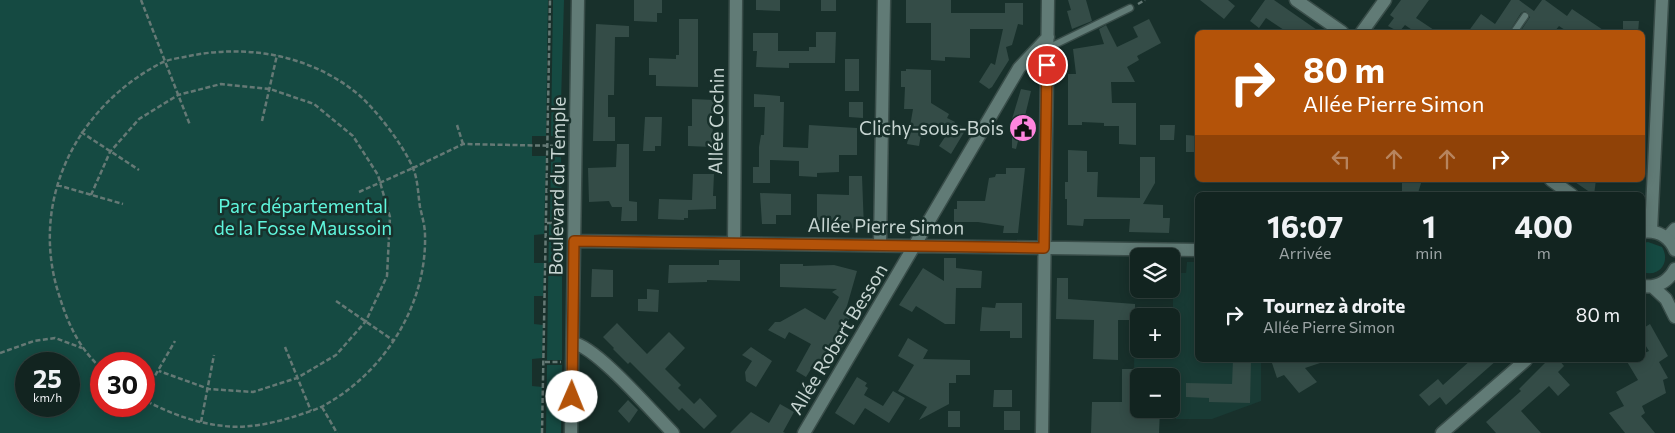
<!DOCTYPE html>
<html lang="fr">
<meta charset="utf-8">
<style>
body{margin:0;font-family:Commissioner,sans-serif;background:#1b2c29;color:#f1f3f6;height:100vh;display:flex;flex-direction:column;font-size:19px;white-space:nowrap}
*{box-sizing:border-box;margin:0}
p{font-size:16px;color:#9ca4a5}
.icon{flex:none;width:28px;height:28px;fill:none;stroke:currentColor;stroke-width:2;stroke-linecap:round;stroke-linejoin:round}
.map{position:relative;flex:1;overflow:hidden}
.panel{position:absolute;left:1195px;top:192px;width:450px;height:170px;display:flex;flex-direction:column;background:#122420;border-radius:8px;box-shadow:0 2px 12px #0003,0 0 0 1px #31413e}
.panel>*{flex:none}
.guide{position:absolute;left:1195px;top:30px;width:450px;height:152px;border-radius:8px;box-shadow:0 2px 12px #0003,0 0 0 1px #31413e;background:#b45309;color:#fff;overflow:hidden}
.controls{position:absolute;left:1130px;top:248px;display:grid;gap:10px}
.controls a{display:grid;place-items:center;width:50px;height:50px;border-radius:8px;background:#122420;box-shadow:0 2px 12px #0003,0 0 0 1px #31413e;font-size:25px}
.speed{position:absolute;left:15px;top:352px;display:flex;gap:10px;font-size:25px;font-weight:700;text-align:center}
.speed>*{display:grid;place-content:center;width:65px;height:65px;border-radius:50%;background:#122420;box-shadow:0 2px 12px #0003,0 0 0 1px #31413e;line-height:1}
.speed small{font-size:12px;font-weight:400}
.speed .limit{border:8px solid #d22;background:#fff;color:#111}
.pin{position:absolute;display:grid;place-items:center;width:42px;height:42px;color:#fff;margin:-21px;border:2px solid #fff;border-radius:50%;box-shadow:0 1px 5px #0007}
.me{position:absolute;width:55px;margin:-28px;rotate:1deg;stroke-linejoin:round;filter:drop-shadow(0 0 4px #0008)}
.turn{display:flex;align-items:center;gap:18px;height:105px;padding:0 25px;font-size:22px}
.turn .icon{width:65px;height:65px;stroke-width:2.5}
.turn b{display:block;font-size:35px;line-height:42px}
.lanes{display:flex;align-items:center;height:48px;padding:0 25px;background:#0003;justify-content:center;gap:25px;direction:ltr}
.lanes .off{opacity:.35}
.eta{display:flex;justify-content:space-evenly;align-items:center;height:85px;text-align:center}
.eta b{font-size:30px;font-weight:700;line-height:35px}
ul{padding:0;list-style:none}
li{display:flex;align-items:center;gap:15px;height:75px;padding:0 25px}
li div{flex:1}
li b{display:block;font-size:19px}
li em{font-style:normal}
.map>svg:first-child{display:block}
.built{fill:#193b35;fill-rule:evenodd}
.green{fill:#154a42;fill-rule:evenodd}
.building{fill:#344c47}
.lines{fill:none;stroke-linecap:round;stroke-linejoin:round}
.lane-casing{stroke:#394d49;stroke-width:9}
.street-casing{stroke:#394d49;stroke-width:15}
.secondary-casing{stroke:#394d49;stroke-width:15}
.path{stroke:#657975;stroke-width:2.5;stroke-dasharray:5 2.5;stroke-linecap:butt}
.lane{stroke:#617b76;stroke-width:6}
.street{stroke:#617b76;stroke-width:12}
.secondary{stroke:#617b76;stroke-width:12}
.path-bridge{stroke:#657975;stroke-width:2.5;stroke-dasharray:5 2.5;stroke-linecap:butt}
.route-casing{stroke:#753606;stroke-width:12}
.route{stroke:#b45309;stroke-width:9}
.labels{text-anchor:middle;stroke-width:5;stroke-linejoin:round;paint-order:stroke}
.street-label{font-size:19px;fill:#c7d5d2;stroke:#18302b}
.poi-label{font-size:19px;fill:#c7d5d2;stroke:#18302b;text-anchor:end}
.park-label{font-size:19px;fill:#5ff5dc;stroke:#18302b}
</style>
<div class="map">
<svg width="1675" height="433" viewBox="0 0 1675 433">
<rect width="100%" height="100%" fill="#18302b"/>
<path class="built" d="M1187,262H1197L1198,360H1261V401L1212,419H1176V370L1134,369L1135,309L1173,308V273H1186ZM1139,316H1171V349H1139Z"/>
<path class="green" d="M0,0H548L546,136H532V156H546L544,234L534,235V263H544L543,296H534V324L543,325L542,358L532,359V386L542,387L541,433H0ZM26,364H69V406H26ZM101,364H144V406H101Z
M553,0H564L560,137L551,136Z
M551,155H561L562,221L550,220Z
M549,224L562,225V360H547Z
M1648,242L1662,247C1671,262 1659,278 1643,272V243Z
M547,365H562L561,433H546Z"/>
<path class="building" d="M634,0H662V13H657V22L634,21Z
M756,0H780V11L756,10Z
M821,0H836V11H821Z
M906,0H951V13H1005V3H1023V25L1018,24L1012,45L1006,47L1009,60L992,87L989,89L979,82L991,63L995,65L1003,29H970V58L945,57V61L931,60V23H906Z
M1068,0H1086L1092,21L1072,29L1067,11L1071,10Z
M1200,0H1228L1235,6L1224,19Z
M1265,0H1274L1320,32H1287L1266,18L1259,28L1250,21Z
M1401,0H1429L1416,18L1437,32H1415L1405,25L1399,32L1388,26L1394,18L1390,15Z
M1511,0H1519L1534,11L1542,0H1545L1567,16L1572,9L1606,32H1568L1559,26L1554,32H1520L1530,17L1525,11L1521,13L1509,32H1468L1481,14L1495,24Z
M679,19H698V87L656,86V75H649V58L676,59V55H679Z
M1149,19L1161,43L1137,56L1139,60L1127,67L1135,82H1111L1112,103H1136V145L1119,144V126H1104V123L1082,122V125H1068V74H1076L1073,49L1104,44L1099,29L1106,25L1117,47L1138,37L1133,27Z
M1623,21H1639L1638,32H1623Z
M596,24L629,26V37H615L614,95H608V117H615V141H593Z
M816,32H836L835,63H789V68L756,67L757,51H753V33H778V51H809V47H816Z
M845,59H859V91H845Z
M906,69L931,70V103L949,114L947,118L955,122L954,125L956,123L966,129L951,154L939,146L945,137L923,124L919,146L907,144L913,109H904L905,87H901V71H906Z
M1021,89L1031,91L1024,120H1034V137H1019L1016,149L1012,148V119Z
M754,94L780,96V102H784L783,147L808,148L809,125L857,128V155H839V172L817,173V177L799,176V161L770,160V183H753V167H759V147L761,135H764L765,107H754Z
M692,99L714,100L712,147L688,146V126H692Z
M849,102H863V118L849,117Z
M645,117H662L661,146H655V151H643Z
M1160,125H1175L1174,140H1160Z
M1186,135L1198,136V152H1186Z
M617,144H629V201L637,202V221H621L622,207H612L609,201L589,202L588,168L616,167Z
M1068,150L1087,151V172H1098L1097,197L1140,198V157H1155V183L1143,204L1163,205V218H1170L1169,233L1129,232L1130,219H1084L1083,226L1067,225V199H1065V182H1068Z
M1006,168H1025L1018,233H1003L1004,226L978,222H954V209H957V201H985L989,178L995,177L996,174H1006Z
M693,174H714L713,196H716V209L688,210V218H684V220L658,219L659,199L692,200Z
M849,176H862L864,229L843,228V221L817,220V194L849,195Z
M1402,180H1422L1418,193L1402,192Z
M1572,180H1596L1594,195Z
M760,193L791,194V215H776V224H762Z
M944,258H956V268L982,271L981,288H956L955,324H945L916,306L912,312L899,305L923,268L944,281Z
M719,260H740V281L707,280V282L668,283L669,265H719Z
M780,264H803V266L834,265L857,271L845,313L851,316L839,337L846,341L835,359L827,353L816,372L811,369L806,377L796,371L811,344L789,332L785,339L768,330L775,322H780L805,308L825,320L839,297L832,292L837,289L780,287Z
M592,269L613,270V297H591Z
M1057,278H1068V299L1135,304V320H1118V360L1093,359L1094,320L1056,319Z
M647,289L659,290L658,312L638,311V299H647Z
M996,303H1022V338H1010V331H980L982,307L995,308Z
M617,323L647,354L669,332L685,348L665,369L681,385L678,388L694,404L700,398L717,416L704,429L682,408L679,411L630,362L628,364L613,349L614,348L603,337Z
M1650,324L1668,356L1659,362L1668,378L1663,380L1666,393L1642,406L1645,413L1641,416L1655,433H1625L1609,413L1624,406L1616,392L1638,380L1626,360H1642V354L1649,351L1642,340V329Z
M908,338L928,350L923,359L970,360V375H956V383H949V404L919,420L927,407L898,391L914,365L898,356Z
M751,347L772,361L756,387L746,381L745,372L752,361L742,355Z
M1233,360H1251L1250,403L1209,402V398L1186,397V383L1232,384Z
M1271,360H1323V362L1305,368L1317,382L1299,393L1284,375L1277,378Z
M1471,360H1497L1446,405L1440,397L1429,406L1419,395L1438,379L1443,385Z
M1548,360H1559L1564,366L1558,372L1570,385L1558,396L1549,386L1521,411L1541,433H1496L1486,422L1521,391L1519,389Z
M1122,369H1139V383H1133V408L1160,409L1159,433H1091L1092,402H1122Z
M857,377L867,383L865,386L868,388L864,395L883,406L893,391L905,398L889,423L865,408L854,425L835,413Z
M994,390H1012V407H993Z
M628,400L638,410L629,423L618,411Z
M780,404L794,412L783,432L785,433H730L751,412L769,423Z
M948,411H960V427H948Z
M1004,411H1020V430H1004Z"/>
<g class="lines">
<g class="lane-casing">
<path id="lane" d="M1514,32L1525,16
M1048,48L1130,8"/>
</g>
<g class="street-casing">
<path id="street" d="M1362,32L1385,0
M1651,231L1662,0
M1667,238L1675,229
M574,241L1198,250
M734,243L736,0
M880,245L884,0
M573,343C597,347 653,413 673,433
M571,433L578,0
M804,433L1019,68L1048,37
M1042,433L1048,0
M1442,433L1526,360"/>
</g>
<g class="secondary-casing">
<path id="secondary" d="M1296,0L1342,32
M1551,180L1572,195
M1642,232C1657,230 1669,236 1675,250
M1642,286C1657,288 1668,282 1675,269
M1653,287L1666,299L1675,317"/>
</g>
<path class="path" d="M141,0L190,125
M1138,4L1145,0
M262,121L277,55
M457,125L463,144
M81,132L139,170
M413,168L463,144L563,146
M57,185L123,204
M91,195L110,152L139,119L178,95L221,84L270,89L314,104L353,136L378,175L390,217L387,276L366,321L336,355L297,378L253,392L209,389L159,371
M547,223H563
M336,301L394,341
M285,347L311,411
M0,353L34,341L55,338L82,348
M545,362H561
M101,368C79,348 68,324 59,295C29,202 75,108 161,63C169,59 180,58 189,56C248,44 311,55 359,95C378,112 403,145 413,168C418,180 418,194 420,207C422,216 425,226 425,235C427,305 384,373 323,406C315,410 305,413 296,416C274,423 247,429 224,426C194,423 170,413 144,400
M144,395L175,341
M322,407L337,433
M201,422L214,355
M542,433L550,0"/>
<use href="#lane" class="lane"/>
<use href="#street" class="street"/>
<use href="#secondary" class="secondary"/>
<path class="path-bridge" d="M359,192L413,168"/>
</g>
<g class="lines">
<g class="route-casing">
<path id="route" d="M572,397L574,241L1044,248L1047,65"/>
</g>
<use href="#route" class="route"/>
</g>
<defs>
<g id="civic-disc" transform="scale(1.4375)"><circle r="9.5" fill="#ff85df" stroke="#18302b"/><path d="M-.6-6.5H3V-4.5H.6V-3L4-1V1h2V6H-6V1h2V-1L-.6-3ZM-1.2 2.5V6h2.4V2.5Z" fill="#111"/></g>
</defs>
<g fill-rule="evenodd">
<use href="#civic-disc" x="1023" y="128"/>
</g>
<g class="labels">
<g class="street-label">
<text transform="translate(716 121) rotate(-89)" y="7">Allée Cochin</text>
<text transform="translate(557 186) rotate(-89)" y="7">Boulevard du Temple</text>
<text transform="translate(886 226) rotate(1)" y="7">Allée Pierre Simon</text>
<text transform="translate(838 339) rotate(-59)" y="7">Allée Robert Besson</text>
</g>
<g class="poi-label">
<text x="1004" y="135">Clichy-sous-Bois</text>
</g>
<g class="park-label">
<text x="303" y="213">Parc départemental<tspan x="303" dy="22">de la Fosse Maussoin</tspan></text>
</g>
</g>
</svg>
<div class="controls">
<a><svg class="icon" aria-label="layers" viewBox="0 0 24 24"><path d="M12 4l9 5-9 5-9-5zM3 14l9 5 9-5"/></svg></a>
<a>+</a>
<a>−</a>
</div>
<div class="speed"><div>25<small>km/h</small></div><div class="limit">30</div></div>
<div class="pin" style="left:1047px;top:65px;background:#d93025"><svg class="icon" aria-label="arrive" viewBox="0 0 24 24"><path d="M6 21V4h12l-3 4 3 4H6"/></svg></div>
<svg class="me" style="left:572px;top:397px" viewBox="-20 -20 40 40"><circle r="19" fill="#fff"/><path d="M0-13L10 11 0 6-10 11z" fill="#b45309"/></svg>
<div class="guide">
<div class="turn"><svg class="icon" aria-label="right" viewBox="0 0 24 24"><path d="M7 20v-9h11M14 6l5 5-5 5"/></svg><div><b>80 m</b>Allée Pierre Simon</div></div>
<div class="lanes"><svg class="icon off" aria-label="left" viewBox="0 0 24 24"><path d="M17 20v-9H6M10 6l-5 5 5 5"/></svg><svg class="icon off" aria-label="ahead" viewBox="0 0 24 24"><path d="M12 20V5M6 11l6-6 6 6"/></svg><svg class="icon off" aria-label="ahead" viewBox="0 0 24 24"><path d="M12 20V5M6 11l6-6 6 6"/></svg><svg class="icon" aria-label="right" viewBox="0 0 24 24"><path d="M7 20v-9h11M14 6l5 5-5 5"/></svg></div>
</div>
<section class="panel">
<div class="eta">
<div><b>16:07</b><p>Arrivée</p></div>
<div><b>1</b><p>min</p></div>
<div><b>400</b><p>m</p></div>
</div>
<ul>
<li><svg class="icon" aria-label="right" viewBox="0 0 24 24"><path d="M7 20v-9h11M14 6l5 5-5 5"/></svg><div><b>Tournez à droite</b><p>Allée Pierre Simon</p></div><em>80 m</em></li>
</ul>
</section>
</div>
